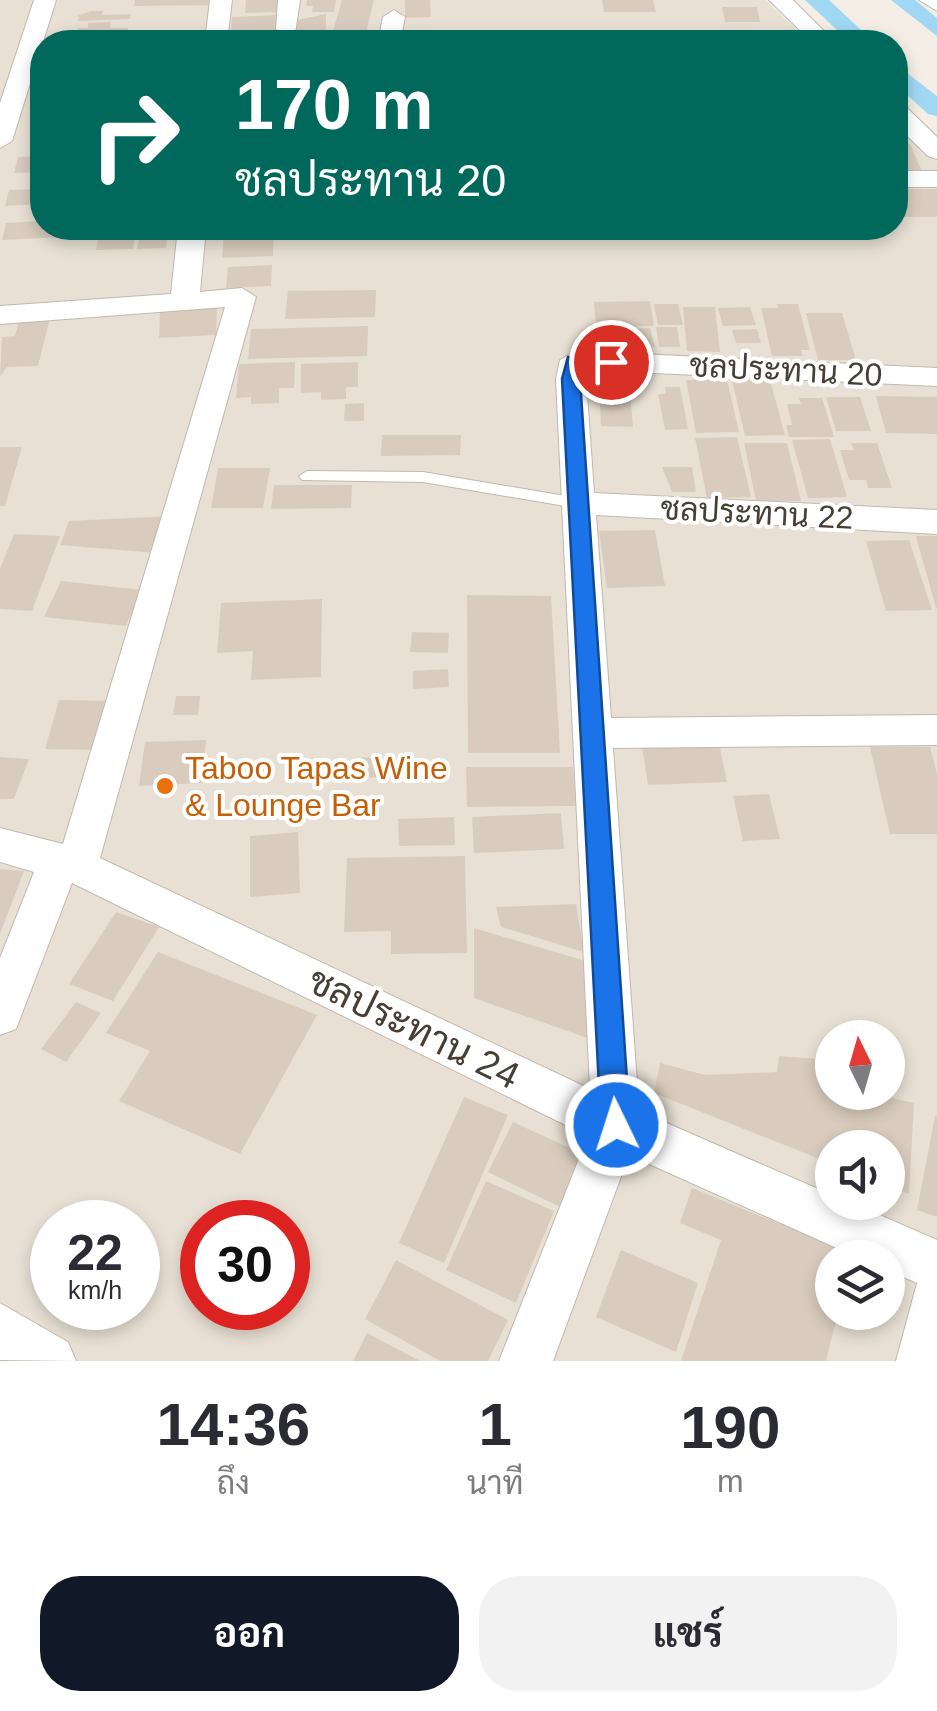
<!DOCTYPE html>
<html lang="th">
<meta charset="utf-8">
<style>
body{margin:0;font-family:Helvetica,Sarabun,sans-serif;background:#f2f2f3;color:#2b2b33;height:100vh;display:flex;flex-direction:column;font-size:38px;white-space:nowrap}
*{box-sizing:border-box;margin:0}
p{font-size:32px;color:#7c7c81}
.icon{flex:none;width:55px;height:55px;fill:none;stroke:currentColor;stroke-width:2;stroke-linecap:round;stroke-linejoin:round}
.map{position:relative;height:1361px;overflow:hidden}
.panel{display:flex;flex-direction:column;background:#fff;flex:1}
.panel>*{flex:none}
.banner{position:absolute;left:30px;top:30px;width:878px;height:210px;border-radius:40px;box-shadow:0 5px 15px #0003;background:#00695c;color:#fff;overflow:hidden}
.needle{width:65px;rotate:355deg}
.buttons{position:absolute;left:815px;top:1020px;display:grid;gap:20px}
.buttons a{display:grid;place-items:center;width:90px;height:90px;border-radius:50%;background:#fff;box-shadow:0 5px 15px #0003;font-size:50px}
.speed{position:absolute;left:30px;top:1200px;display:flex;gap:20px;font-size:50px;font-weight:700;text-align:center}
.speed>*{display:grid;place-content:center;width:130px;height:130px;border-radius:50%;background:#fff;box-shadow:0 5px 15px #0003;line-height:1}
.speed small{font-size:25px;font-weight:400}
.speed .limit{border:15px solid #d22;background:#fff;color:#111}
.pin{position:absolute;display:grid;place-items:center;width:85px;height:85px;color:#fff;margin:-42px;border:5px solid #fff;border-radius:50%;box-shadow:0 2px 10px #0007}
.me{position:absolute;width:110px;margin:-55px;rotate:356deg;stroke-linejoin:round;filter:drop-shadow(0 0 8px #0008)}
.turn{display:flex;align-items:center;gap:35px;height:210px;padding:0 40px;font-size:45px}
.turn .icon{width:130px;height:130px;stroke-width:2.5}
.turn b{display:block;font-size:70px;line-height:85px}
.eta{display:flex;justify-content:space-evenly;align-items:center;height:170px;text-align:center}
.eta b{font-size:60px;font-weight:700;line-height:70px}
.action{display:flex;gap:20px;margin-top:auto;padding:20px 40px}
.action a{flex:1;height:115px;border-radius:40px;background:#111827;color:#fff;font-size:40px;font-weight:700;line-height:115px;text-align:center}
.action a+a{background:#f2f2f3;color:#2b2b33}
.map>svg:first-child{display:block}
.residential{fill:#e8e0d4;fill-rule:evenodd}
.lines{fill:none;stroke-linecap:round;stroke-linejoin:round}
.canal{fill:#a0d8f3;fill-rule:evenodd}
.building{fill:#d9ccbe}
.service-casing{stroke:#c2b8ab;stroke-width:2}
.minor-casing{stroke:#c2b8ab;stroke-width:2}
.tertiary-casing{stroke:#c2b8ab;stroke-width:2}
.service{fill:#fff;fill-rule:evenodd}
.minor{fill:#fff;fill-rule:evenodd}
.tertiary{fill:#fff;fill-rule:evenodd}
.route{fill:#1a73e8;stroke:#114b97;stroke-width:2.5}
.food-dot{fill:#e8710a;stroke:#fff;stroke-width:4}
.labels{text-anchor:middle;stroke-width:8;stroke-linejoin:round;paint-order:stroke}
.street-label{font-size:32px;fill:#473e35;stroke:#fff}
.food-label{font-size:32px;fill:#c56008;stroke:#fff;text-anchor:start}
.near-street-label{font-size:38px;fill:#473e35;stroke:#fff}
</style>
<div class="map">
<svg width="937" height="1361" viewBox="0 0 937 1361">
<rect width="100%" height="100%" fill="#f4eee6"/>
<path class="residential" d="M0,0H765L810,42H42V228H895V123L937,162V1361H0ZM832,1038H888V1092H832ZM832,1148H888V1202H832ZM52,1222H138V1308H52ZM202,1222H288V1308H202ZM832,1258H888V1312H832Z"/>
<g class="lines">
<path class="canal" d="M805,0H829L874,42H850Z
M891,0H915L937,18V36Z
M895,64L937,96V116L928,114L895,84Z"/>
</g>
<path class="building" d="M135,0H209L208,5L134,6Z
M246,0H280L279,12L245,13Z
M307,0H336L334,12H312L313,6H306Z
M342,0H374L364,42H330Z
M405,0H430L431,17L405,18Z
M602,0H653L656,12H604Z
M722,7H757L760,22H725Z
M91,11H103L102,15L131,14L130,19L78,21L79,15Z
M326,14V30L297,31V20Z
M280,15L279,33L231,35L232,17Z
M111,22L110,28H128V33L76,35L78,28H88V23Z
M126,38L124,42H55L56,39Z
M895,144H910L922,171H895Z
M42,156V180H37L39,172L14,173L18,157Z
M42,189V204L5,206L9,190Z
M895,189H937V217H895Z
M42,221V228H82L80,236L2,240L6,223Z
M92,228H136L133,249L96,250L98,240H89Z
M274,233L273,256L222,258L224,235Z
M167,238L166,248L137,249L139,240Z
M272,265L271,286L226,288L228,267Z
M376,290L375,317L285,319L288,291Z
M650,301L654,326L596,327L594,302Z
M654,304H678L683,325H658Z
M777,304H798L810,350H801L803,356H772L761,308H778Z
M683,307H715L720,352L687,351Z
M750,307L756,325L723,326L718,308Z
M217,308L216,335L159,338L160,311Z
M806,313H842L856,360H818Z
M20,318H50L38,366L7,367L0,377L2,337L15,336Z
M368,326L367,356L248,359L251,329Z
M656,327H677L680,347H659Z
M650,328L655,347L624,348L620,329Z
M590,329L616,335L619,351H593Z
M757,329L761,343H736L732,330Z
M295,362L294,388H279V403L251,404V397L236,398L239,364Z
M358,362V387H346V399L321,400V392L301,393V364Z
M599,380L629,381L633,427L601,426Z
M686,380H727L739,432L696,433Z
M732,380H770L785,435L745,436Z
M665,387H680L688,429L665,430L658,394H666Z
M876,396L937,397V434L886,433Z
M826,397H860L871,431H836Z
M799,398H822L834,437H789L786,425H792L787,404H801Z
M364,403V421H344L345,404Z
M382,435H461L460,455L381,456Z
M737,437L751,497L707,498L695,438Z
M830,439L847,497L808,498L792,440Z
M744,443H787L801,501H756Z
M851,443H877L892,488H868L866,480H849L840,450H854Z
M0,447H22L5,506H0Z
M662,467H692L696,492H672Z
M218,468H270L263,508H211Z
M274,485H352L351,508L271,509Z
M168,516L157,553L60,545L69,521Z
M655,530L665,586L607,588L599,531Z
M14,534L60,536L32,611L0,609V569Z
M916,536H937V607L936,608Z
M909,540L932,610L886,611L866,541Z
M61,581L142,590L126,626L44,617Z
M467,595L551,596L560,753H468Z
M322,599L321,677L251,680L253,651L217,653L221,603Z
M412,632L449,633L448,653L410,652Z
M448,669L449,687L413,689V671Z
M176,696H200L198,715H173Z
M59,700L114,701L101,750L45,749Z
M206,740L202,783L139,786L145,742Z
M719,743L727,782L648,785L642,746Z
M870,747H930L937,774V834H890Z
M0,757L29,759L14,799H0Z
M382,757V777L357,778V758Z
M466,767H573L576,806L467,807Z
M769,794L780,839L743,841L733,796Z
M561,813L564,849L474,853L472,817Z
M454,817L455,845L399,846L398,819Z
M298,832L300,893L250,897V836Z
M465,856L467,953L391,954V931L344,932L347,858Z
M0,869L24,871L0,934Z
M576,904L584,952L501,927L496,907Z
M116,912L159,927L113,1001L69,984Z
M474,928L589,962L596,1041L474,998Z
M158,952L317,1015L240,1154L119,1101L150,1051L106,1033Z
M76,1002L101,1013L66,1062L41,1049Z
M779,1056L832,1060V1092H883V1096L914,1103L909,1194L888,1185V1148H832V1164L654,1093L660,1063L705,1075L777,1072Z
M464,1097L508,1115L444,1263L399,1243Z
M935,1116H937V1217L917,1210Z
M513,1122L585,1155L562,1208L488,1172Z
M486,1181L554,1211L516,1303L446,1270Z
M692,1188L860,1257L832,1258V1312H838L826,1361H681L721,1240L680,1223Z
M621,1250L698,1283L676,1352L596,1317Z
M396,1260L508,1320L488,1361H440L365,1319Z
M367,1333L420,1361H353Z"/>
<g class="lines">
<g class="service-casing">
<path id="service" d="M307,471L423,472L577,498L585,503L577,508L423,482L302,480L299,476Z"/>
</g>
<g class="minor-casing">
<path id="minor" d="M34,0H56L12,141L0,148V103Z
M210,0H232L227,42H205Z
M278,0H300L295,34L287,36L276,29Z
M769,0H793L835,42H812Z
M394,10L405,17L400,42H378L383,17Z
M895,103L904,105L937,137V159L928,156L895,124Z
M895,171H937V187H895Z
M178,228H206L200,292L242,288L256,297L100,858L590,1089L556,379L560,360L575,351L937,368V386L588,370L586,379L594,493L937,510V534L596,515L611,718L937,715V745L613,748L639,1111L832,1195V1202H850L937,1240V1361H896L917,1283L888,1270V1258H859L629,1155L553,1361H499L588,1136L72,883L16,1029L0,1035V958L34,872L0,862V828L63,844L225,307L0,324V306L171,294Z
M0,1303L68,1342L76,1361L0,1360Z"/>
</g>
<g class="tertiary-casing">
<path id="tertiary" d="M919,0H937V11Z"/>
</g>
<use href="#service" class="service"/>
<use href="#minor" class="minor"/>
<use href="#tertiary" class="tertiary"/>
</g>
<path class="route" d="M611,356L617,358V366H583L580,379L630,1125L626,1135L616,1139L605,1135L601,1125L562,379L568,357Z"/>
<circle class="food-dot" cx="165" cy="786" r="10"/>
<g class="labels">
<g class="street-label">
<text transform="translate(786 370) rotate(3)" y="11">ชลประทาน 20</text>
<text transform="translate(757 513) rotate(3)" y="11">ชลประทาน 22</text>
</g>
<g class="food-label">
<text x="185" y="779">Taboo Tapas Wine<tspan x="185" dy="37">&amp; Lounge Bar</tspan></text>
</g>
<g class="near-street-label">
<text transform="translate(414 1028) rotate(26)" y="13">ชลประทาน 24</text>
</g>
</g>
</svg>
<div class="buttons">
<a><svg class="needle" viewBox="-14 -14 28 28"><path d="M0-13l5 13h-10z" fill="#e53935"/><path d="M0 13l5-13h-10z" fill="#7c7c81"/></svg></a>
<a><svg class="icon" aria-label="sound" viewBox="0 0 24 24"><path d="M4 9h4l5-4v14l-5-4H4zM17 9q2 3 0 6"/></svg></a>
<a><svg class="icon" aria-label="layers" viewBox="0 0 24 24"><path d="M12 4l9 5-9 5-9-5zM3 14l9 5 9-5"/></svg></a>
</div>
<div class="speed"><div>22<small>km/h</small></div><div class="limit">30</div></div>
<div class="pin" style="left:611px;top:362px;background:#d93025"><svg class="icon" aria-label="arrive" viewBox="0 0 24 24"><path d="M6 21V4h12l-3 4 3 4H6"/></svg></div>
<svg class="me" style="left:616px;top:1125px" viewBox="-20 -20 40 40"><circle r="17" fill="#1a73e8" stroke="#fff" stroke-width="3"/><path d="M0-11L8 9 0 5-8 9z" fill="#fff"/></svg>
<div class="banner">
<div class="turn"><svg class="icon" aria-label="right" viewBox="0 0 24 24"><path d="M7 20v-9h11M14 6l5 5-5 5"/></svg><div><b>170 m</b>ชลประทาน 20</div></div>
</div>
</div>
<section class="panel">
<div class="eta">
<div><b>14:36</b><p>ถึง</p></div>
<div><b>1</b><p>นาที</p></div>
<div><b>190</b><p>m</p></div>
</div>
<div class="action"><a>ออก</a><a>แชร์</a></div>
</section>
